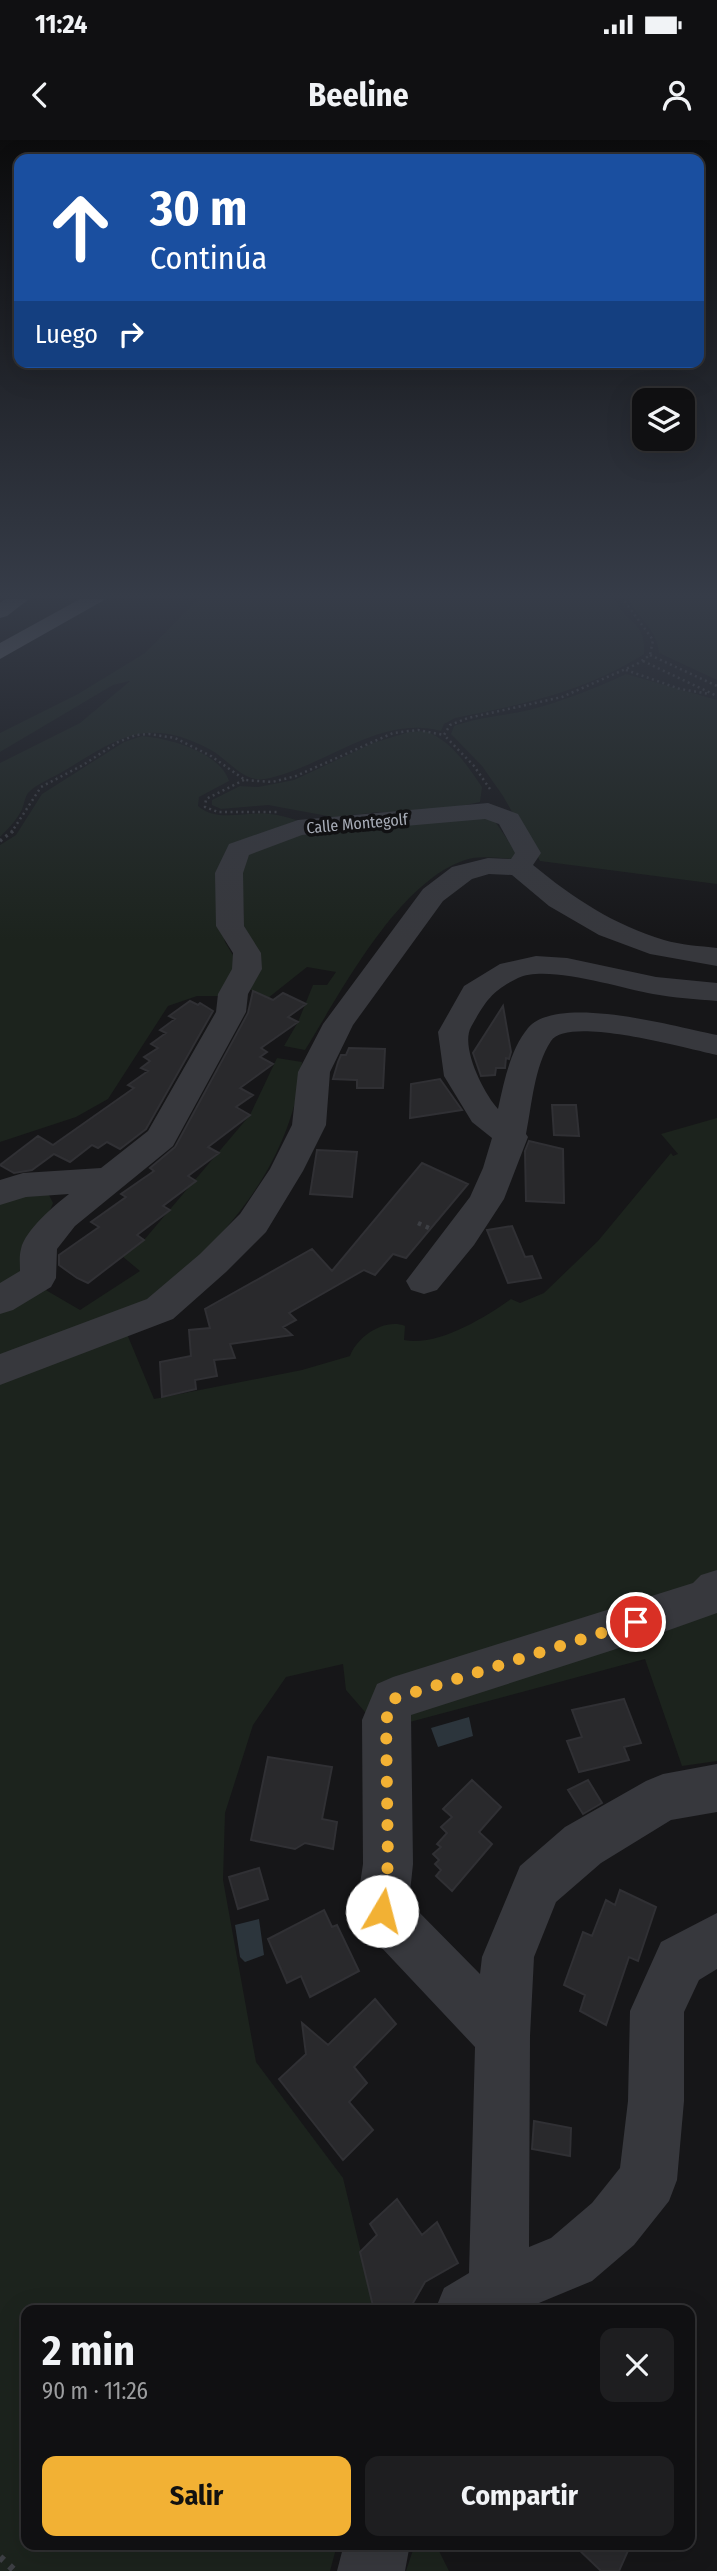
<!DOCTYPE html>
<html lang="es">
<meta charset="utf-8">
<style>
body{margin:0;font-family:"Fira Sans Condensed",sans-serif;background:#1e1e20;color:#f1f3f6;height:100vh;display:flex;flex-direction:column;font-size:26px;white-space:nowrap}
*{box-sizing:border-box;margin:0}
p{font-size:23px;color:#9c9d9f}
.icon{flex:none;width:38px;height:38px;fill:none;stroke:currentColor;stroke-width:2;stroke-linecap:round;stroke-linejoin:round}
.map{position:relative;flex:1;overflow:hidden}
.side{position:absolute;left:21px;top:2165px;width:674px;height:245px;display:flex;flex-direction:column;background:#101012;border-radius:14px;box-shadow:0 7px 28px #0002,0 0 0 2px #303032}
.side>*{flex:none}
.banner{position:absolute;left:14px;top:14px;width:690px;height:214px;border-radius:14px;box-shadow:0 7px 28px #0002,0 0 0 2px #303032;background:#1a4fa0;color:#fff;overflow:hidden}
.tools{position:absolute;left:632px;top:248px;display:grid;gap:14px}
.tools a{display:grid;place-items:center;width:63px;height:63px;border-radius:14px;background:#101012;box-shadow:0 7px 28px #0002,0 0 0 2px #303032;font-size:35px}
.pin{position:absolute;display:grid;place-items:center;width:60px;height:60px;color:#fff;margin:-30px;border:4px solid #fff;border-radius:50%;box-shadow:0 2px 7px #0007}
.me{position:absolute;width:77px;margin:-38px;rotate:8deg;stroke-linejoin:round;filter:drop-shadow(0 0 5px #0008)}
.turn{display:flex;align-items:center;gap:24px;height:147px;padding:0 21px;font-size:32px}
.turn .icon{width:91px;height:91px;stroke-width:2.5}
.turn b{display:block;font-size:49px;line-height:60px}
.then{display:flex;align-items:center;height:66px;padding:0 21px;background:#0003;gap:14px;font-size:26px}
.round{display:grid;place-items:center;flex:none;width:74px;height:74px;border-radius:14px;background:#1e1e20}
.summary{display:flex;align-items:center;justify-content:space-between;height:119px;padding:0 21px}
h1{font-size:42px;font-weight:700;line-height:52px}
.button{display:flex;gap:14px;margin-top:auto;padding:14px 21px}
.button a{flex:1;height:80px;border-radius:14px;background:#f2b134;color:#111;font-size:28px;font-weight:700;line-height:80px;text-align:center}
.button a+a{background:#1e1e20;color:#f1f3f6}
.status{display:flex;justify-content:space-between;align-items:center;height:49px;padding:0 35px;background:#101012;direction:ltr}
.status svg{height:19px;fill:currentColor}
header{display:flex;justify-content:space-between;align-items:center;height:91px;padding:0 21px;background:#101012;font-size:32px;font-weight:700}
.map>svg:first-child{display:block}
.green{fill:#1c231d}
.water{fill:#2c353c}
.building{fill:#29292c;stroke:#303034;stroke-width:2}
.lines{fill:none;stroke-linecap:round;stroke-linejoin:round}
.path-far3{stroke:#3d3f44;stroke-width:2.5;stroke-dasharray:2 3.5;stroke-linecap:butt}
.path-far2{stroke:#3d3f44;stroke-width:3.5;stroke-dasharray:2.5 4.5;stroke-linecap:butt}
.path-far1{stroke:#3d3f44;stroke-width:4.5;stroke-dasharray:3.5 5;stroke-linecap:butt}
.path{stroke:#3d3f44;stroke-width:7;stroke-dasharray:5 8;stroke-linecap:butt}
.minor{fill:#37383d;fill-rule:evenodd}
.highway{fill:#63666e;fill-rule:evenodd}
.route{stroke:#f2b134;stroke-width:12;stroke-dasharray:0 21.6}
.labels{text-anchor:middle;stroke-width:7;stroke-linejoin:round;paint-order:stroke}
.far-street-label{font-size:16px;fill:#a8adb8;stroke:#111113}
</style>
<div class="status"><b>11:24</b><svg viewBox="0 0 49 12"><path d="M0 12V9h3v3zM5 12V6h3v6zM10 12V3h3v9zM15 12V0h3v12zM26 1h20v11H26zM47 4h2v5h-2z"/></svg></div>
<header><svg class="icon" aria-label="back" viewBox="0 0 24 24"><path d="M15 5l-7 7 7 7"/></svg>Beeline<svg class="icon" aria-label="person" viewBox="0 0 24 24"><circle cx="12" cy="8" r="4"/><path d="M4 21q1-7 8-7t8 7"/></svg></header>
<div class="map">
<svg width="717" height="2431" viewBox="0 0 717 2431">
<rect width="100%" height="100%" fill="#161618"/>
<path class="green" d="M198,459H615C626,485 646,480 644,514C587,551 521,565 455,578L444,584L441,591C379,574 324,628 265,639C244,643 227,619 211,610C148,576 119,597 64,631C54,637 36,644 28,653C24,659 24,667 20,673C15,682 7,690 0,697V623L80,583L130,541L113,545L0,612V593L78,554L145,513Z
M628,459H717V540L659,513C656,489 640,479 628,459Z
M626,534L717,560V744L540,721L503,656L482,626L451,594L454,586C478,577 503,576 529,570C563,561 594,549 626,534Z
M425,591C451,600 467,625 482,647L480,662L428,673L379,672L333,677L268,665L221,669L212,665V660L240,646L258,647L294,640L373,603L409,592Z
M142,596C168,598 220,612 229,641L199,657L198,666C217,683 246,671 270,674C281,675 293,679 303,682L255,695L221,788L225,802L237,822L225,856H197L168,866L108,959L76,977L0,1002V705L16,695L42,654L124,602Z
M492,677L516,712L513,719C498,718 479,715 465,720C397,743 342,851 305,910L284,906L298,882L313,845H327L336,832L307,827L263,862L258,853L246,848L242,723L254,708L289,696Z
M277,918L302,922C295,1003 247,1075 187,1127C178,1135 169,1146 159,1152C111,1182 52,1198 0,1217V1167L44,1149L80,1170L140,1131L122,1116L144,1100L250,975Z
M717,978V1621L682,1626L645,1519L406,1583L365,1572L346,1550L343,1524L286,1537L253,1585L225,1673L223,1740L256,1922L343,2038L375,2170H26V2404L337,2405L330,2431H0V1242L127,1194L154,1259L302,1230L350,1216C357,1197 384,1178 405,1186L404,1200C437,1207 484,1178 511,1159L520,1163L544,1153L598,1101L671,1013L673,1016L678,1014L661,994Z
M30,1053L49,1055L53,1063L51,1068L21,1131L0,1145V1063Z
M415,2404L436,2405L449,2431H406Z"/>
<path class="water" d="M469,1577L473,1596L438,1607L431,1588Z
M259,1779L264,1815L245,1822L240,1817L235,1785Z"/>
<path class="building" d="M253,851L273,860L283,853L306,864L288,877L298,882L261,908L267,912L260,917L273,924L240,948L253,955L236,967L250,975L208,1007L219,1013L188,1036L196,1041L163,1066L170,1070L137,1095L144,1100L88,1143L77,1138L59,1125V1115L99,1087L91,1082L126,1057L121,1054L154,1031L150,1028L175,1007L248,873Z
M190,861L198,865L200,863L213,871L146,989L120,1009L107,1002L98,1008L92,1005L70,1022L54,1014L32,1030L14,1033L0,1025L38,996L53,1005L134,948L128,945L148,931L141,928L150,921L144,917L158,908L151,904L166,893L160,890L175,879L169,876Z
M503,866L511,912L509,919L506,918L505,928H496L495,935L481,936L473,913Z
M349,908L385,909L383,948H357V940L333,939L338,922L341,915H346Z
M440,939L462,970L410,978L411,944Z
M552,965H576L579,996L554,995Z
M529,1001L563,1009L564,1063L526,1061L525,1011Z
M317,1010L357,1012L352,1057L310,1054Z
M422,1023L468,1044L406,1118L393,1114L375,1135L364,1130L289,1173L296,1180L283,1187L292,1195L230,1204L235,1218L214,1220L217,1236L195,1240L196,1249L162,1257L160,1222L191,1216L189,1190L210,1188L205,1169L312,1109L332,1131Z
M512,1086L525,1117L532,1116L541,1138L508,1143L487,1090Z
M624,1559L641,1603L624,1607L629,1620L579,1632L567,1601L582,1597L572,1570Z
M268,1617L332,1627L322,1679L337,1682L333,1709L305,1703L295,1709L251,1700Z
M472,1640L501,1667L479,1692L492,1704L452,1751L436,1736L441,1730L435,1724L439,1720L433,1714L441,1707L437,1704L447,1693L441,1687L452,1677L443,1669Z
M588,1640L602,1663L583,1674L568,1650Z
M259,1728L268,1759L238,1769L229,1737Z
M620,1750L656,1767L638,1821L629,1817L606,1885L580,1871L585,1855L564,1845L583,1792L592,1796L606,1760L615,1765Z
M324,1770L332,1787L337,1785L359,1831L310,1857L301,1836L287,1843L268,1799Z
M375,1859L396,1884L354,1927L367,1943L349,1962L373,1990L343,2020L279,1939L306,1914L302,1883L328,1905Z
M534,1981L571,1988L570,2016L532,2009Z
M397,2059L422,2095L437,2082L458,2123L425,2142L409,2170H374L360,2112L377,2095L370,2084Z
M573,2404H631L619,2431H601Z"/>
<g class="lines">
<path class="path-far3" d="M650,515L717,546
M643,521L717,556
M626,530L680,549L710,554
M244,640L206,659L205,667L218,672H277
M490,649L474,626L444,595L450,585L468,578L562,557L637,524L650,515L653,500L623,459
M11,693L41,647L83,625L118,602L136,595L149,594L175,598L211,616L245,640L272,642L296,636L393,593L418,590L444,595"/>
<path class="path-far2" d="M0,701L13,691"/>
<path class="path-far1" d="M418,1083L431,1089"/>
<path class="path" d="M0,2417L15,2431"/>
<path class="minor" d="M488,663L518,674L541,713L533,725C573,758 614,785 664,800C681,805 700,806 717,808V826L650,814L599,795L549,766L512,735L489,734L472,739L443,761L353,885L330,932L326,985L303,1031L266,1092L226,1132L173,1179L0,1245V1214L147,1159L200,1114L240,1074L270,1029L292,985L298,932L323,884L423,749L452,727L488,718L511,719L515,713L499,684L485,679L302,695L249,715L243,733L244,786L261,813L262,829L248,854L246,872L173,1006L75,1086L57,1109L56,1138L51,1147L13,1170L0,1174V1143L20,1131C20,1124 19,1116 21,1109C25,1090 55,1065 69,1054L26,1057L0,1065V1040L23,1033L101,1028L148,991L216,872L218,854L232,829L233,813L216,786L215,733L229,704L298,680Z
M536,816L567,818L656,837L717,843V861C696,859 674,858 653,854C620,848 547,824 518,838C491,851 485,862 471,887C460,907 484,954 498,969C504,942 510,910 528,888C558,853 676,887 717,895V915C688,909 568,875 551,901C534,927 532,965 526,994L528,997L504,1059L474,1105L437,1150L424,1154L411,1150L406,1141L470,1057L483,1028L492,998L472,982L444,936L438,892L464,846L500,824Z
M717,1430V1473L613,1510L411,1575L413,1724L409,1762L480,1834L482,1817L520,1726L565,1687L646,1641L663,1634L717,1624V1672L671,1680L601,1723L556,1762L534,1817L530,1896L529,2107L551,2098L592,2063L620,2028L628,1961L630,1871L661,1802L717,1773V1829L699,1840L684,1872V1961L677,2040L669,2061L634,2105L592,2141L522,2170H435L444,2148L469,2133L475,1907L364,1789L356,1771L363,1724L362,1580L377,1544L393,1537L693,1443L701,1435Z
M344,2404H410L405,2431H337Z"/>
<path class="highway" d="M5,459H29L7,476L0,478V463Z
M80,459H106L0,519V503Z"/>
</g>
<linearGradient id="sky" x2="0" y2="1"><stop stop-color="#0c0c0d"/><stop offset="0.57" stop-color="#363c48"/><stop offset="1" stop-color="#363c48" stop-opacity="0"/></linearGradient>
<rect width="717" height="800" fill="url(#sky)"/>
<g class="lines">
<path class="route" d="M382,1771L388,1724L386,1580L393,1559L636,1482"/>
</g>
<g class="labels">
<g class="far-street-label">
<text transform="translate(357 683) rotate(-5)" y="6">Calle Montegolf</text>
</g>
</g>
</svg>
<div class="tools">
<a><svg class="icon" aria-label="layers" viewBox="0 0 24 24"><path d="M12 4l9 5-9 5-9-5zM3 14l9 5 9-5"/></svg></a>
</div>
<div class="pin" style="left:636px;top:1482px;background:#d93025"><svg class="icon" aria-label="arrive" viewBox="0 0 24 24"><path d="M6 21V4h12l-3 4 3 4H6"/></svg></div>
<svg class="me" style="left:382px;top:1771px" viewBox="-20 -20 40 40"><circle r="19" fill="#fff"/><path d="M0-13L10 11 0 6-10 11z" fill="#f2b134"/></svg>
<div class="banner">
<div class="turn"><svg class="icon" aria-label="ahead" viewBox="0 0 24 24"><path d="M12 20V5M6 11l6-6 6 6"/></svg><div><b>30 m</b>Continúa</div></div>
<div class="then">Luego<svg class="icon" aria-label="right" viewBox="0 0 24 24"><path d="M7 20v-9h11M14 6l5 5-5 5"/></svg></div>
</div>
<section class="side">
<div class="summary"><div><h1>2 min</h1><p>90 m · 11:26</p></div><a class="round"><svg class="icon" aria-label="close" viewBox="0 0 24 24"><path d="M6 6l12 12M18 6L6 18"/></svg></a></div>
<div class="button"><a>Salir</a><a>Compartir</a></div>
</section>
</div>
